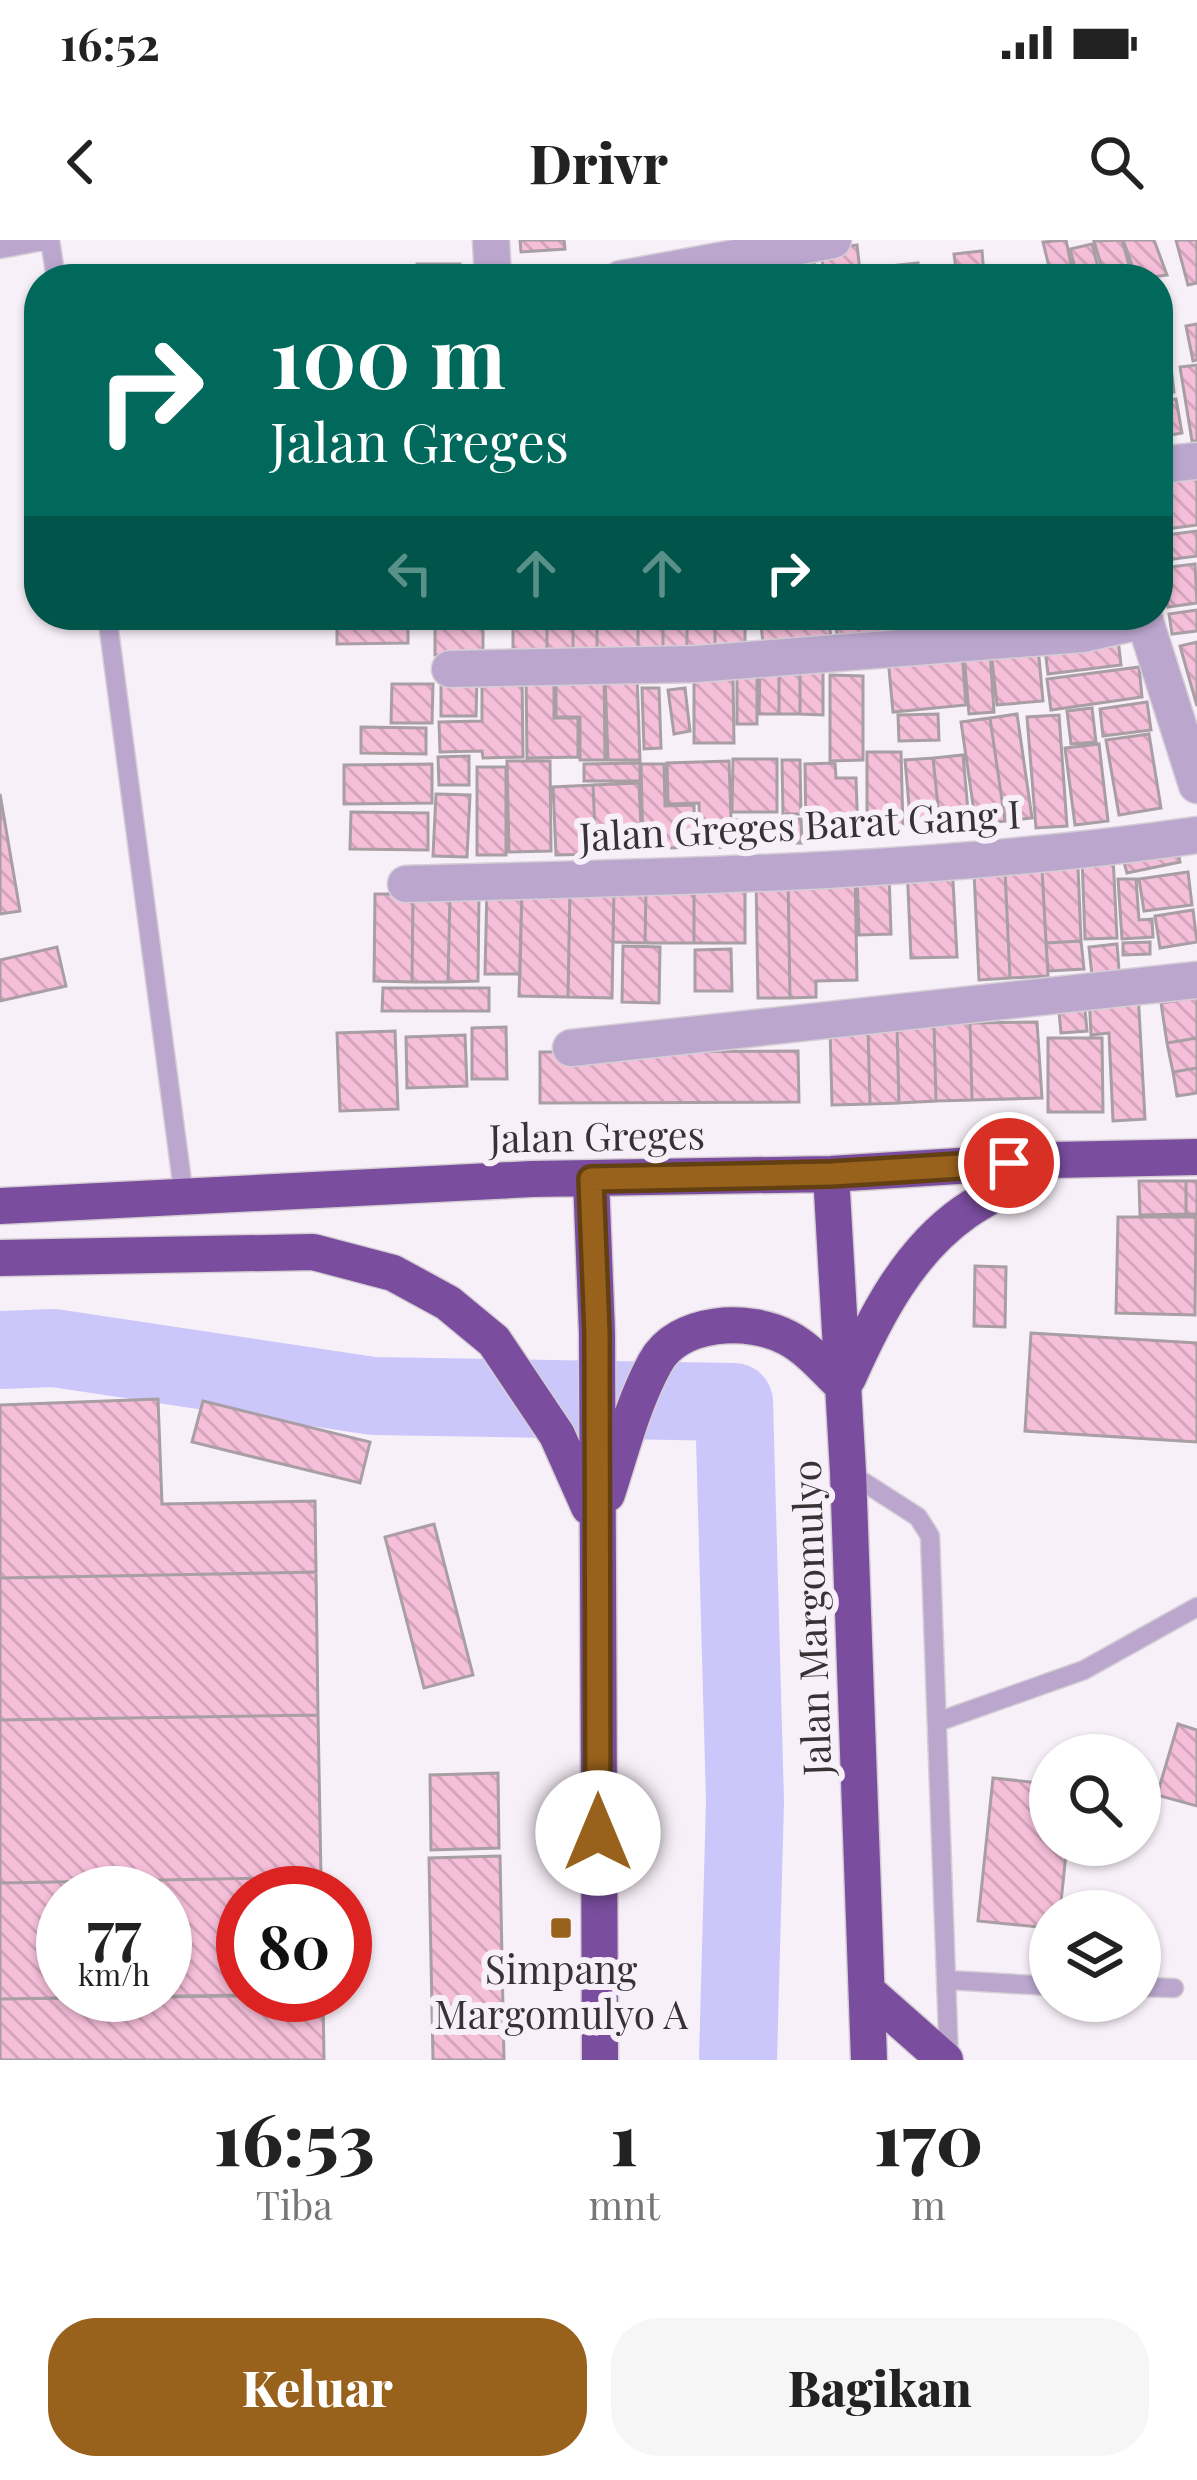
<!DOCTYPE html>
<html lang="id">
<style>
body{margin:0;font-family:"Playfair Display",serif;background:#f6f6f6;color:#222;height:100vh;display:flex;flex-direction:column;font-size:45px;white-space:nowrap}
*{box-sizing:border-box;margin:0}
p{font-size:39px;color:#767676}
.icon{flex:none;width:66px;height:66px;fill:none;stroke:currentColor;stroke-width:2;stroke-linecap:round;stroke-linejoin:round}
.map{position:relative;height:1820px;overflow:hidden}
.sheet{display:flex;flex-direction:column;background:#fff;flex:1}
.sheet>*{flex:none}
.banner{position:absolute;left:24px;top:24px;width:1149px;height:366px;border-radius:48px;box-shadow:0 3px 9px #0004;background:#00695c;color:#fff;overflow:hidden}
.buttons{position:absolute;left:1029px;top:1494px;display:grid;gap:24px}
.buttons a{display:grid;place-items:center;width:132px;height:132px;border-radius:50%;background:#fff;box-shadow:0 3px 9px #0004;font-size:60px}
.speed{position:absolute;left:36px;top:1626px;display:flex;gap:24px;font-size:60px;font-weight:700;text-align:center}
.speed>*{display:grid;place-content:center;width:156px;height:156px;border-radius:50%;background:#fff;box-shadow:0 3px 9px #0004;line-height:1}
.speed small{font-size:30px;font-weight:400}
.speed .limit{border:18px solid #d22;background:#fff;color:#111}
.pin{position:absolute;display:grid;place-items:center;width:102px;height:102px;color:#fff;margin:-51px;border:6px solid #fff;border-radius:50%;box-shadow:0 3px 12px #0007}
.me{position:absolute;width:132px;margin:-66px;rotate:0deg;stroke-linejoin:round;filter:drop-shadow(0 0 9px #0008)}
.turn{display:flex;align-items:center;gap:42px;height:252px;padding:0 48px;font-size:54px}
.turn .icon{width:156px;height:156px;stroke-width:2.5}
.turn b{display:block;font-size:84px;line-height:102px}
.lanes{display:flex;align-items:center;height:114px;padding:0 48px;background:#0003;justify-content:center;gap:60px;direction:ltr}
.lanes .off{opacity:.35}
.eta{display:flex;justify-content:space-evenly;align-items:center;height:204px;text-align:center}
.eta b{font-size:72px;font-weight:800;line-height:84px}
.button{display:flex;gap:24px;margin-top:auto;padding:24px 48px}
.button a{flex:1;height:138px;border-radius:48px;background:#99621c;color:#fff;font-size:48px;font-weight:800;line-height:138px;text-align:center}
.button a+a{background:#f6f6f6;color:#222}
.status{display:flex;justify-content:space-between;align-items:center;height:84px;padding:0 60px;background:#fff;direction:ltr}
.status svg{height:33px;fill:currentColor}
header{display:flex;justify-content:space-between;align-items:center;height:156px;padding:0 48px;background:#fff;font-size:54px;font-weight:800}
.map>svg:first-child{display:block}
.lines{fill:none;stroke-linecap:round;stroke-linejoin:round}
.river{stroke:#cbc7fa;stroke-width:78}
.building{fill:url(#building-back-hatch);stroke:#a89ea3;stroke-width:3;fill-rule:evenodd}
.lane-casing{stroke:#d5ced5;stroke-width:21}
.street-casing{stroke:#d5ced5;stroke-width:39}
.highway-casing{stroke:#d5ced5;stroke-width:39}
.lane{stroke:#bba7ce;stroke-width:18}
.street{stroke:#bba7ce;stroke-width:36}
.highway{stroke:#7a4d9e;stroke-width:36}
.route-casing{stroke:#634012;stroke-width:30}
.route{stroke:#99621c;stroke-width:21}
.poi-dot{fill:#99621c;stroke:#f8f0f8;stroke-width:4.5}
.labels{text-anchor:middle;stroke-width:12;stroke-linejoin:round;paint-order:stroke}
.street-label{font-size:39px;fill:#363235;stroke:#f8f0f8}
.poi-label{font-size:39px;fill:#363235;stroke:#f8f0f8}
</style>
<div class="status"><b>16:52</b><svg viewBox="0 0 49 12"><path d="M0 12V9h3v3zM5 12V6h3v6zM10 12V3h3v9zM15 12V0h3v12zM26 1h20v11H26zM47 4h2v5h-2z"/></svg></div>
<header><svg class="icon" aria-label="back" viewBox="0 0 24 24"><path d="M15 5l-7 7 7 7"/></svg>Drivr<svg class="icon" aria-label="search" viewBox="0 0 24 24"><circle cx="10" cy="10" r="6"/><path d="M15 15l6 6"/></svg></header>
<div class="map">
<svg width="1197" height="1820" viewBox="0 0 1197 1820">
<defs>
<pattern id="building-back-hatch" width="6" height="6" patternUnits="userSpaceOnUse" patternTransform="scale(3)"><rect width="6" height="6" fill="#f5bed9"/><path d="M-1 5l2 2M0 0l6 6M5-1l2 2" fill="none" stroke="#d3a4bb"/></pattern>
</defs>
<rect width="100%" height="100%" fill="#f8f0f8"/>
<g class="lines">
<path class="river" d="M0,1110L54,1108L373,1156L734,1162L745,1561L738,1820"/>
</g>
<path class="building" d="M520,0H564L565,9L521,12Z
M1066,0L1074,39H1052L1043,2Z
M1122,0L1133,39H1105L1094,1Z
M1123,0H1154L1167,35L1137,39Z
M1176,0H1197V43L1188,45Z
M1092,4L1101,39H1078L1070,9Z
M857,5L860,31L824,35L821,10Z
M982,11L984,34L957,37L954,14Z
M814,20L815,39H788L787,21Z
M918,23L921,39H890L889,26Z
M417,24H460V39H417Z
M780,26L782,39H728L727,33Z
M1197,84V120L1193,121L1186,86Z
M1167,95L1174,152L1158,155V96Z
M1197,125V201H1192L1180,127Z
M1176,159L1182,193L1158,197V162Z
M1197,223V285L1158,290V229Z
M1197,291V316L1158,321V296Z
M1195,324L1197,363L1168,367L1162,328Z
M1197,370V391L1172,394L1169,374Z
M337,375H408V403L337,404Z
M435,375H483V415H435Z
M513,375H547V417H513Z
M547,375H573V417H547Z
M573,375H597V417H573Z
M597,375H638V417H597Z
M638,375H663V417H638Z
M663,375H687V417H663Z
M687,375H715V417H687Z
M715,375H745V417H715Z
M760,375H828L832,405L764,413Z
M835,375H858L859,385L894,381L895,397L838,404Z
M907,375H954L955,389L908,393Z
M964,375H1016V387L964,389Z
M1118,399L1121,425L1048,434L1045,409Z
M1197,402V466L1180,406Z
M1038,407L1043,461L997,465L991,411Z
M962,412L966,465L893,472L888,418Z
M990,412L994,472L969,474L964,414Z
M760,426H779V474H759Z
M779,426H800V474H779Z
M800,426H823V475L800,474Z
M1139,427L1142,457L1051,470L1047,439Z
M556,431H604L605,520H580V477H556Z
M554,434V478H578V517L527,518L526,435Z
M441,435L477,436L476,476H441Z
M482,435H522L523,517L483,518L482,511L440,512L439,482L482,481Z
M605,435H637L640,520H608Z
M830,435L863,436V520L830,521Z
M733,436L734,503H694V437Z
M737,436H757V484H737Z
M392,444H433L432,483H391Z
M642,448H659L661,508L644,509Z
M685,448L690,491L674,494L668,450Z
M1147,462L1151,490L1103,496L1100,469Z
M1092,468L1096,502L1071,504L1067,471Z
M938,474L939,500L899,501L898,475Z
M1017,474L1032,578L1005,581L990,478Z
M1059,475L1067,586L1036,588L1027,477Z
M990,478L1005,581L976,585L961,482Z
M361,487L426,488V514L361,513Z
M1149,494L1161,568L1119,575L1106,500Z
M1099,504L1108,581L1075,585L1065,508Z
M867,512H901L903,588H867Z
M963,515L969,582L940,585L933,518Z
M469,516V545H439L438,517Z
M933,518L940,585L911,588L905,520Z
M733,519H777V572H732Z
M782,520H800L801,574H783Z
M507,521H550L551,611L509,612Z
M729,521L732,607L700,608L699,563L668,564L667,523Z
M640,523V541H584V524Z
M835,523L836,538H856L858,597L806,598L805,524Z
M432,524V563L344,564V525Z
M641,524H664L665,566L694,565L695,607L643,609Z
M477,527H506V615H477Z
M639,543L642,611L596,614L593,545Z
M593,545L596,614L556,615L553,547Z
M0,554L20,671L0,674Z
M436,554L470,555L467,617L433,616Z
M351,572L428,573V610L350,609Z
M801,579L802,603L735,604V580Z
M1177,607L1180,622L1127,633L1123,619Z
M1113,616L1117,698L1085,699L1082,617Z
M952,622L957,717L911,718L907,625Z
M1078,627L1081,701L1046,703L1042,629Z
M1042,629L1048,736L1010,738L1005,631Z
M1005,631L1010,738L979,740L974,632Z
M889,632L891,694L859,695L857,633Z
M1188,632L1192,665L1144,671L1139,639Z
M855,634L857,740L816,741V757L790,758L788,635Z
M788,635L790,758H758L756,636Z
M1118,639H1136L1139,680L1152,679L1153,697L1122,699Z
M745,645V703H694V646Z
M487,646L522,647L520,734H485Z
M694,646V703H645L646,649Z
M522,647L570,648L568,757L519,756Z
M570,648H614L612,758L568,757Z
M614,648L646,649L645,703L613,702Z
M375,654H413L412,742L374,741Z
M413,654H450L448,742H412Z
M450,654H479L478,741L448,742Z
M1193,670L1197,702L1160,708L1155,676Z
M1081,701L1084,729L1048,731L1046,703Z
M1150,702V714L1123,715V703Z
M1117,704L1120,743L1093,746L1089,707Z
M623,706L660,707L659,763L622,762Z
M57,707L66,746L0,761V720Z
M731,709L732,751H695V710Z
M383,748H489V771H382Z
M1138,752L1145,879L1113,881L1109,793L1091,795L1089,754Z
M1197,757V798L1167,803L1161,763Z
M1084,759L1087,791L1061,793L1058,760Z
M1037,782L1042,858L972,860L970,783Z
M970,783L972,860L936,861L934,784Z
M934,784L936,861L899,863L897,786Z
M897,786L899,863L870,864L868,787Z
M506,787L507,839H472V788Z
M868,787L870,864L832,865L830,788Z
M395,791L398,869L340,871L337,793Z
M465,795L467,846L407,848L406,797Z
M1048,798H1102L1103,872H1048Z
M1197,798V828L1173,832L1167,803Z
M798,811L799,862L540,863V812Z
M1197,828V853L1177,856L1173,832Z
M1139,941H1186V974L1140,975Z
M1186,941H1197V974H1186Z
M1118,977H1196L1195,1075L1116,1073Z
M975,1026L1006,1027L1005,1087L974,1086Z
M1031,1093L1197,1103V1202L1025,1191Z
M158,1159L162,1264L315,1261L316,1332L0,1338V1165Z
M203,1161L370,1202L360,1243L192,1202Z
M434,1284L473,1435L424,1448L385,1297Z
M316,1332L318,1475L0,1480V1338Z
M318,1475L321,1637L0,1643V1480Z
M1178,1484L1197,1490V1566L1157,1555Z
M498,1533L499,1608L431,1610L430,1535Z
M993,1538L1050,1544V1605H1067L1060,1671H1050V1688L978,1681Z
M500,1616L504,1820H433L429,1618Z
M321,1637L322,1653H243V1755L0,1759V1643ZM63,1653H165V1755H63Z
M323,1755L324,1820H0V1759Z"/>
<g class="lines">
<g class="lane-casing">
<path id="lane" d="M50,0L56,39
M0,9L48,0
M107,375L184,957
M848,1232L918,1277L930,1296L949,1820
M940,1481L1084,1430L1197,1367
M948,1740L1050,1746
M1140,1747L1174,1748"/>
</g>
<g class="street-casing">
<path id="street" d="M491,0L493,39
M621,39L833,0
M1158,225L1197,221
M1143,375L1197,545
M450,429L696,424L1083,394L1145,380
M406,644C670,637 935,633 1197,595
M571,808L1197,740"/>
</g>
<g class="highway-casing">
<path id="highway" d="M831,934L848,1232L869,1820
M591,939L597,1093L600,1820
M0,966L532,939L831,934L1053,920L1197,917
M0,1018L313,1012L393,1033L448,1063L494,1101L557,1195L589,1267
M848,1138C875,1077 908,1012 965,972C990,955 1019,941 1045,925
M607,1254C621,1211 633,1163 655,1123C678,1080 749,1077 788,1098C809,1109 827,1131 844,1147
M869,1753L945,1820"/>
</g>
<use href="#lane" class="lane"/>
<use href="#street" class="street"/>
<use href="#highway" class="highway"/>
</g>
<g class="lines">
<g class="route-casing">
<path id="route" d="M598,1593L597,1093L591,939L831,934L1009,923"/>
</g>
<use href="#route" class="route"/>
</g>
<rect class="poi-dot" x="549" y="1676" width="24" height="24" rx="6"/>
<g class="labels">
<g class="street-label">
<text transform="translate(800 586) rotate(-3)" y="14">Jalan Greges Barat Gang I</text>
<text transform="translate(597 897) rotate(-1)" y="14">Jalan Greges</text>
<text transform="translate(812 1378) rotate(-92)" y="14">Jalan Margomulyo</text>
</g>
<g class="poi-label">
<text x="561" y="1744">Simpang<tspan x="561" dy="45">Margomulyo A</tspan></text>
</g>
</g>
</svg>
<div class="buttons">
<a><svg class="icon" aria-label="search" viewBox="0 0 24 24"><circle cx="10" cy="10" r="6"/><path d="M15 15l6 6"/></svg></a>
<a><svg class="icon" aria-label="layers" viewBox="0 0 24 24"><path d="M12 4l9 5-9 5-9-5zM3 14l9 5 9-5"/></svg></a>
</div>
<div class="speed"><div>77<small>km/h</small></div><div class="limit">80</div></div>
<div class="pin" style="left:1009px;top:923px;background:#d93025"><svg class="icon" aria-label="arrive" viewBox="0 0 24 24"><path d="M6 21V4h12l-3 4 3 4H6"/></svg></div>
<svg class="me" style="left:598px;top:1593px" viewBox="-20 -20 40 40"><circle r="19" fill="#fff"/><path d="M0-13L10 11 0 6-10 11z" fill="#99621c"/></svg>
<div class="banner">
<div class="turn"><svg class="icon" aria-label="right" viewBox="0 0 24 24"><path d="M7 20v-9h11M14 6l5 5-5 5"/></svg><div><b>100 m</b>Jalan Greges</div></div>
<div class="lanes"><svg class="icon off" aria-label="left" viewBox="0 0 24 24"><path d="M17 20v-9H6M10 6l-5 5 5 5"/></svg><svg class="icon off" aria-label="ahead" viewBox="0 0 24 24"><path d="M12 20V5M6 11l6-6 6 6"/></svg><svg class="icon off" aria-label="ahead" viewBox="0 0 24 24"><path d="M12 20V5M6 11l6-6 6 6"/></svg><svg class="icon" aria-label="right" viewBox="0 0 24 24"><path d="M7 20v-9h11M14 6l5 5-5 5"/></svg></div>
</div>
</div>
<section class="sheet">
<div class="eta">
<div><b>16:53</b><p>Tiba</p></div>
<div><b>1</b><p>mnt</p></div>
<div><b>170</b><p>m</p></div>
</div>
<div class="button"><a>Keluar</a><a>Bagikan</a></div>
</section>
